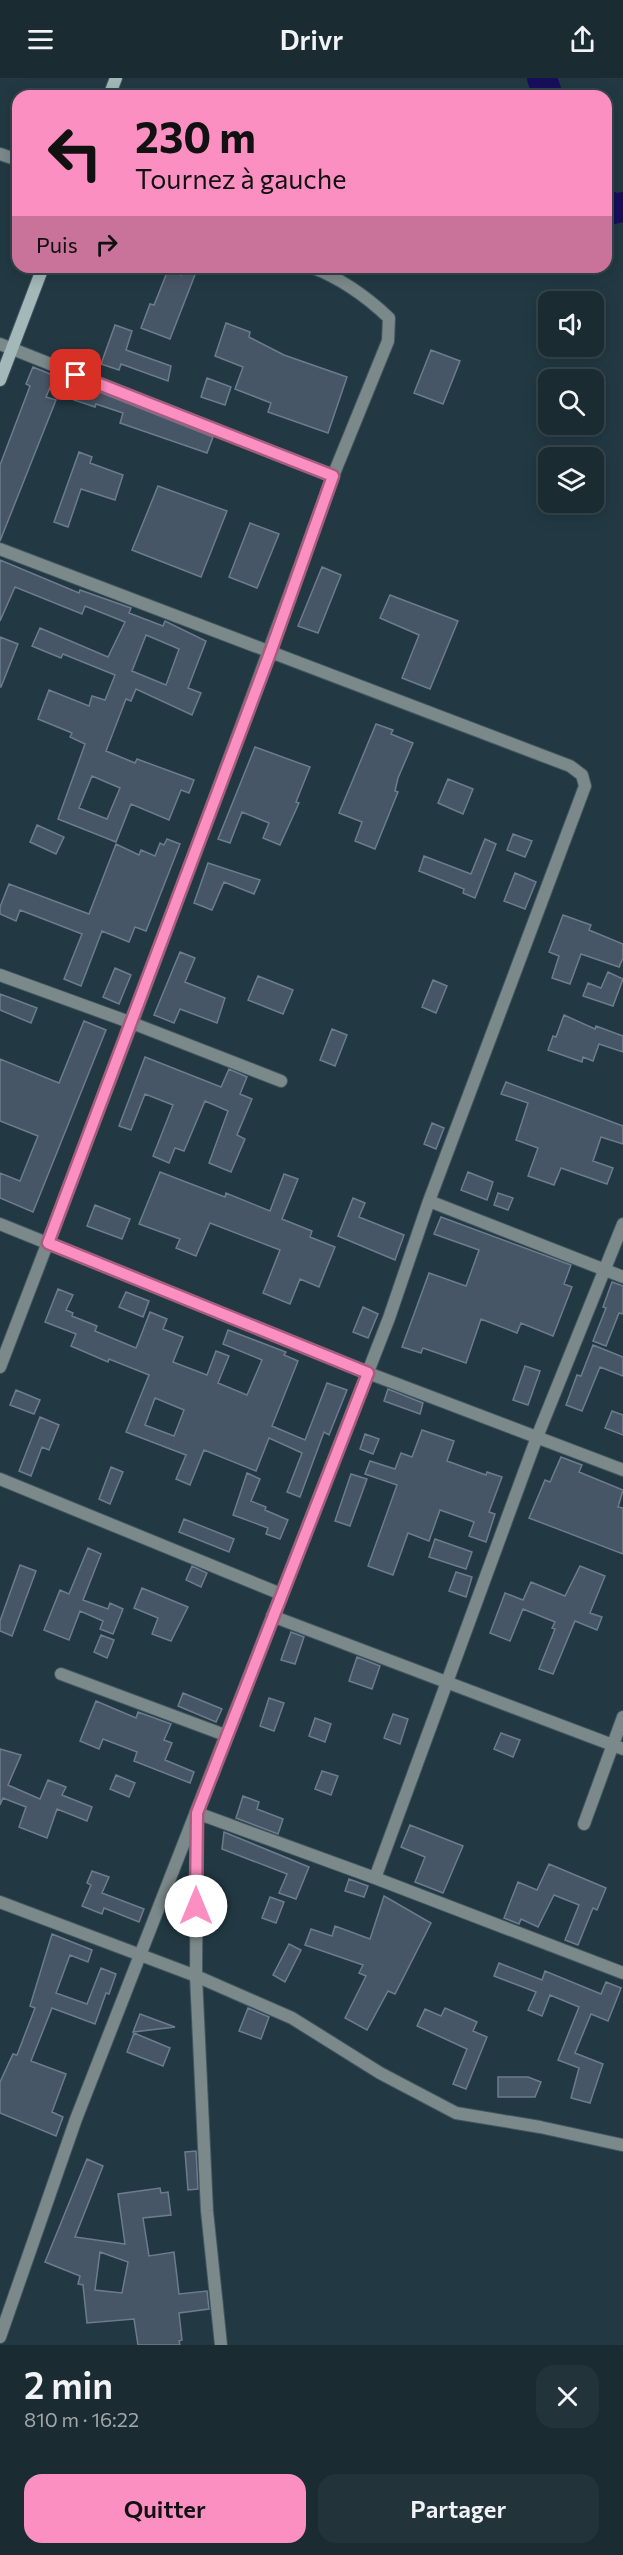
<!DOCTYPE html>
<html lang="fr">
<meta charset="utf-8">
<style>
body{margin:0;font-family:Commissioner,sans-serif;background:#23333a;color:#f1f3f6;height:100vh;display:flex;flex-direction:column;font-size:22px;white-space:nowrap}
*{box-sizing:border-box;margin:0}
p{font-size:20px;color:#9fa7ac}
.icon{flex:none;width:33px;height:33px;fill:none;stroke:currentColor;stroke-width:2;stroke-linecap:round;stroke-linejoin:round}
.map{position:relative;height:2267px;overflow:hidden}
.sheet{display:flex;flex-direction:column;background:#1a2b32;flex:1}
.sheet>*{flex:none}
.guide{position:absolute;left:12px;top:12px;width:600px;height:183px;border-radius:18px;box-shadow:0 3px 15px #0003,0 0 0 2px #38474d;background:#fc8fc1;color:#111;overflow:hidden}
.fabs{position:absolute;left:538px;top:213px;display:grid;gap:12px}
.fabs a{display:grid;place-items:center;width:66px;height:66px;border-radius:12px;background:#1a2b32;box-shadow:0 3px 15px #0003,0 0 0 2px #38474d;font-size:30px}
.pin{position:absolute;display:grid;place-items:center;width:51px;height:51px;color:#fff;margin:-26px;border-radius:12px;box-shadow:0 3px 9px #0006}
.me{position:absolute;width:66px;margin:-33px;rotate:0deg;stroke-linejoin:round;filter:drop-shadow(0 0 4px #0008)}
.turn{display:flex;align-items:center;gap:21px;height:126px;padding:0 24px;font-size:27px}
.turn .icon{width:78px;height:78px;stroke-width:2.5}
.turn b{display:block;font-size:42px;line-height:51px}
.then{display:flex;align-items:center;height:57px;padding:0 24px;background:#0003;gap:12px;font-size:22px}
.round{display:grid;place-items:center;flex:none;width:63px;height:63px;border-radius:18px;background:#23333a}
.head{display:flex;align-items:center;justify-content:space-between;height:102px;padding:0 24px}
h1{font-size:36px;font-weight:600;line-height:45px}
.cta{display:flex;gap:12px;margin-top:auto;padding:12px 24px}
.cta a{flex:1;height:69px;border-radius:18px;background:#fc8fc1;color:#111;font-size:24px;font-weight:600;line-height:69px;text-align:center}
.cta a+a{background:#23333a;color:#f1f3f6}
header{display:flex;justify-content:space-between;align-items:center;height:78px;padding:0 24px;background:#1a2b32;font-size:27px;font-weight:600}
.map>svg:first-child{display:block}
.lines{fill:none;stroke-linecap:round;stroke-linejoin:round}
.river{stroke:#170f5c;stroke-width:30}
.building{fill:#475667;stroke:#6c7c8e;stroke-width:1.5;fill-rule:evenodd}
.street-casing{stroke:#415760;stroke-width:14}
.secondary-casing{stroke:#415760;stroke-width:14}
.street{stroke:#7c898a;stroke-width:12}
.secondary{stroke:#a3b8b9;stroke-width:12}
.route-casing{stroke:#a45d7d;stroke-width:15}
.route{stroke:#fc8fc1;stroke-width:10}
</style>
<header><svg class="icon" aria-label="menu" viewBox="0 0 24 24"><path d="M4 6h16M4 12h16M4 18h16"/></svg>Drivr<svg class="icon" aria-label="share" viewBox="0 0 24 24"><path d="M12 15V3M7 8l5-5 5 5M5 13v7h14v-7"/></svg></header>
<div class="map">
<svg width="623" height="2267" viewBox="0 0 623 2267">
<rect width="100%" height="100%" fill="#223943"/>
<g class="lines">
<path class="river" d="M542,0L548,18
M606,126L613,131L623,129"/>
</g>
<path class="building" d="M184,189H198L170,261L141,250L150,226L154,227L168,192L181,197Z
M226,245L250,254L249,259L284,277L347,299L328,355L268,334L271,325L235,311L243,289L215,278Z
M115,247L132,253L126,272L171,288L168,303L121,286L119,292L101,286Z
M431,272L460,283L443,326L414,315Z
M33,289L55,298L46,319L56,322L0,463V387L30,308L26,306Z
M207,300L231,309L225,327L201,319Z
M79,306L213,359L207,375L120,345L123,335L96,326L95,329L74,322Z
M79,374L92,379L90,385L123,397L115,422L81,411L68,449L54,444Z
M158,408L227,433L201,499L132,472Z
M250,445L279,456L257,510L229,499Z
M0,482L79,515L80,512L131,530L129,535L163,548L165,543L206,563L188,610L201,615L192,637L136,611L131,623L126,621L106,673L135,685L137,681L194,702L189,715L181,712L169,742L131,726L116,764L58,741L85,666L70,659L72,655L38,641L49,612L89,628L92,618L105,622L115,597L63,576L61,580L32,568L40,550L108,579L125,544L85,528L82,536L15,509L0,543ZM146,557L179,571L166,607L132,593ZM92,698L120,710L107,741L79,730Z
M322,489L341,497L318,555L298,548Z
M390,517L458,543L430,611L402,600L419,557L380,540Z
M0,559L18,566L1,609H0Z
M376,646L393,652L391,656L413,665L398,700L395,713L398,714L375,771L355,763L362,744L339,735Z
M255,669L310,689L296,724L299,725L280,767L263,760L269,745L242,734L230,765L218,761Z
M448,701L473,711L463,736L438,725Z
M37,747L64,759L56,776L30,764Z
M513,756L532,763L525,779L507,772Z
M167,761L180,766L146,853L135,849L129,864L102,853L81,908L64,901L82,856L20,832L16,843L0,836V829L9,806L89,836L116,766L139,777L141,772L155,778L160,765L164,767Z
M485,761L496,766L475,820L463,815L464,811L419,793L424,778L471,796Z
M208,785L260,802L254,816L224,804L212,832L194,825Z
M515,795L536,804L525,831L504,823Z
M563,837L591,847L589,852L623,866V880L619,889L581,876L570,906L552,900L559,878L549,874Z
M180,874L195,880L185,904L225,920L217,945L180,931L174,945L154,937Z
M115,890L131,897L119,926L103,919Z
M608,894L623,901L613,928L583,918L588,905L601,910Z
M258,898L293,912L283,936L248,922Z
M433,902L447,908L436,935L422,929Z
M0,916L37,930L31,945L0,932Z
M564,937L595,951L596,948L623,958V974L599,966L593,983L583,979L582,984L548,972L553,958L556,959Z
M84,943L106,952L33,1134L0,1120V1095L20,1103L38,1058L0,1043V981L59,1005Z
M332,951L347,957L335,988L320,982Z
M145,979L221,1009L229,991L247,999L240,1016L252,1021L237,1057L245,1061L231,1094L209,1085L228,1033L205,1023L184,1073L175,1070L169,1085L153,1078L173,1027L145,1016L131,1052L119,1048Z
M506,1004L623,1048V1066L601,1059L593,1083L613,1090L607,1106L561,1090L554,1107L528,1098L538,1070L516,1062L528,1025L501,1016Z
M432,1045L444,1050L436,1071L424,1066Z
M160,1094L225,1119L226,1115L270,1133L284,1096L298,1101L282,1141L312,1153L310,1159L335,1169L319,1209L300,1201L290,1226L263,1215L280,1172L210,1145L196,1178L176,1170L180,1161L139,1146Z
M468,1094L493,1104L487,1122L461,1112Z
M498,1115L513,1120L508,1132L494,1127Z
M353,1120L365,1125L359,1139L404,1157L395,1182L338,1158Z
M95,1127L130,1141L122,1161L87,1148Z
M441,1139L571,1187L564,1206L572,1209L553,1258L521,1245L517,1255L481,1241L466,1285L423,1270L421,1275L402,1269L429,1195L466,1208L479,1172L434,1156Z
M612,1204L623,1208V1236L619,1235L606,1268L593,1263L606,1230L603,1229Z
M58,1211L73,1217L66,1232L73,1235L72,1238L97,1248L95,1253L136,1270L150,1234L167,1241L163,1251L183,1259L173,1284L207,1297L216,1273L229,1278L218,1305L247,1317L262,1282L223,1266L228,1252L286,1274L284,1277L298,1283L272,1348L305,1362L327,1305L347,1312L329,1357L324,1354L300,1419L287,1414L302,1375L269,1360L256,1393L204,1372L190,1407L176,1401L186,1377L126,1354L149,1297L109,1281L108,1284L71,1268L76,1256L45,1244ZM155,1320L184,1332L174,1358L145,1347Z
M126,1214L149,1223L143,1239L119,1229Z
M363,1229L378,1236L368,1260L353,1254Z
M593,1267L623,1279V1298L600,1289L582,1333L566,1327L577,1297L581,1298Z
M525,1288L540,1293L528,1327L513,1322Z
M388,1311L423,1325L420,1336L384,1323Z
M16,1312L40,1322L34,1336L10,1327Z
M612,1333L623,1337V1357L605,1350Z
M40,1339L59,1347L49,1372L42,1369L31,1398L19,1393Z
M422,1352L454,1363L447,1383L486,1397L487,1394L502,1399L489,1434L495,1436L486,1464L469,1458L474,1444L440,1432L429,1463L408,1455L393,1497L368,1488L397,1407L365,1396L370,1383L395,1391L401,1375L412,1379Z
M365,1356L379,1361L373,1376L360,1371Z
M561,1379L582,1387L579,1394L623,1412L618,1429L623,1430V1476L529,1440L545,1402L550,1404Z
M111,1389L123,1394L110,1426L99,1421Z
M247,1395L260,1401L251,1423L266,1429L265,1432L288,1442L280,1461L266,1456L268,1450L233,1437Z
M351,1396L367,1401L350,1448L335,1443Z
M184,1441L234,1461L229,1474L179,1454Z
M435,1461L472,1474L466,1491L429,1479Z
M88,1470L101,1476L83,1522L108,1531L110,1525L123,1531L113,1556L100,1551L103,1543L80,1533L69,1562L44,1552L60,1512L69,1516Z
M20,1487L36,1493L12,1558L0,1553V1543Z
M192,1488L207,1495L201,1509L186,1502Z
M580,1488L605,1498L590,1535L602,1539L597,1552L575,1543L553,1596L539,1591L555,1551L552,1550L555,1544L523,1531L510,1563L490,1555L505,1515L523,1522L531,1504L565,1518Z
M456,1494L472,1499L466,1519L449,1513Z
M142,1510L188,1529L171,1563L152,1556L158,1540L134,1530Z
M291,1554L304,1559L295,1586L281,1582Z
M101,1557L114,1562L107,1580L94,1574Z
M357,1579L380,1588L372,1611L349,1603Z
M183,1615L222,1631L216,1644L178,1628Z
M269,1620L284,1625L274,1653L260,1648Z
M96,1623L136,1640L138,1634L171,1646L164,1662L172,1665L165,1682L194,1694L190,1705L134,1683L137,1674L103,1661L99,1671L80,1663Z
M393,1636L408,1641L400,1666L384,1660Z
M315,1640L331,1646L325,1664L309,1658Z
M501,1655L520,1662L513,1679L494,1671Z
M0,1671L21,1677L8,1707L40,1721L48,1702L66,1709L62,1717L92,1729L87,1743L57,1731L47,1760L19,1749L26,1729L3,1720L0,1727Z
M322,1693L338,1698L331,1717L315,1711Z
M116,1697L135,1705L129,1719L110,1711Z
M243,1718L259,1724L257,1731L283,1741L278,1756L236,1740Z
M410,1747L463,1768L443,1815L415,1804L425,1779L401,1769Z
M224,1754L309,1789L296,1821L279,1815L287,1796L222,1771Z
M549,1786L606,1810L597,1832L593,1830L578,1867L565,1862L579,1827L554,1817L538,1849L521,1841L519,1846L504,1840L518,1804L537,1812Z
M92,1793L109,1799L102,1815L144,1831L139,1844L104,1830L102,1836L82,1828L91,1807L87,1805Z
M349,1801L368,1808L364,1819L345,1813Z
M384,1818L431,1845L395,1916L388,1913L367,1952L345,1940L366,1898L359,1895L363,1887L305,1867L311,1851L332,1858L335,1848L370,1861Z
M270,1819L284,1824L276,1845L262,1840Z
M52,1856L92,1872L88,1884L70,1877L56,1915L87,1926L101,1890L116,1896L109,1916L106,1915L95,1946L52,1930L31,1983L66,1996L52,2034L63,2039L56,2058L0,2035V2004L13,1976L17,1977L35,1930L30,1928Z
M289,1866L301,1872L285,1904L273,1897Z
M499,1885L542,1902L545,1893L601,1916L606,1904L621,1910L608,1943L591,1936L575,1975L603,1986L590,2025L571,2020L579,1990L558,1982L579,1929L550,1917L542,1938L528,1932L536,1914L494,1898Z
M248,1930L269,1939L261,1961L239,1953Z
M445,1930L477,1944L473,1953L487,1959L466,2011L453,2006L467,1971L417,1948L425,1931L441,1938Z
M140,1936L175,1949L133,1954Z
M134,1955L170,1970L163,1988L127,1974Z
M498,1999H528L541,2004L535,2019H498Z
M196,2073L198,2111L188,2112L185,2074Z
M87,2081L103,2088L75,2159L125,2166L118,2116L160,2110L161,2115L168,2114L171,2137L143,2140L149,2178L174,2174L179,2216L207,2213L209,2231L179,2235L182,2262L179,2263L180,2267H138L134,2241L87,2245L83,2207L78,2206L80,2198L45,2184ZM100,2174L128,2184L122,2215L95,2212Z"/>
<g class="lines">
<g class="street-casing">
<path id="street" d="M0,76L18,82
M0,266L333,398
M0,471L570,688L582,697L585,708L429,1123L389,1240L76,2041L0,2259
M0,897L132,945L281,1003
M429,1123L623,1199
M0,1146L368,1295L623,1392
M0,1289L132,945L333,398L388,263L389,240C366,218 340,200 311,189
M0,1401L281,1516
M272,1538L623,1671
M61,1596L225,1657
M584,1746L623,1639
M375,1800L537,1359L623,1146
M0,1824L196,1898L292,1940L380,1995L456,2035L540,2049L622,2067
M221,2267L207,2133L196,1898L197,1735L375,1800L623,1895"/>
</g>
<g class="secondary-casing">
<path id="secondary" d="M109,18L116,0
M0,302L43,189"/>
</g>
<use href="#street" class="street"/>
<use href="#secondary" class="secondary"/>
</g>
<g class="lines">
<g class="route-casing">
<path id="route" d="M76,297L333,398L270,575L48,1165L368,1295L197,1735L196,1828"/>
</g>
<use href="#route" class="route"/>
</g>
</svg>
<div class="fabs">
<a><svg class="icon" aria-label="sound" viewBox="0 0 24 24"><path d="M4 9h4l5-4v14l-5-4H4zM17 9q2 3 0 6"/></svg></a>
<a><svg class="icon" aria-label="search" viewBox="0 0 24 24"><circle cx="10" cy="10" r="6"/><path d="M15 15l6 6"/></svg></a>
<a><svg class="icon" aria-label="layers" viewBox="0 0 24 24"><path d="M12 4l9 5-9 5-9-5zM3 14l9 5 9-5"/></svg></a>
</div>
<div class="pin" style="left:76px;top:297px;background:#d93025"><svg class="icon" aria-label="arrive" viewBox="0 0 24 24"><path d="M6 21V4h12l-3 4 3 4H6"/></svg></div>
<svg class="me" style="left:196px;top:1828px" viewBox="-20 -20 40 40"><circle r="19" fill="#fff"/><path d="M0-13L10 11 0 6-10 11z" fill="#fc8fc1"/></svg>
<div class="guide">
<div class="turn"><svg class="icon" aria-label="left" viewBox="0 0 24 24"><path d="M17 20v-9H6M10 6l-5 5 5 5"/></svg><div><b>230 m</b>Tournez à gauche</div></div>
<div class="then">Puis<svg class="icon" aria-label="right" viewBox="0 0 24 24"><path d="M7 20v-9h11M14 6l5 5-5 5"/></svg></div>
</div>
</div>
<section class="sheet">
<div class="head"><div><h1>2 min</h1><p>810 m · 16:22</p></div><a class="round"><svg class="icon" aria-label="close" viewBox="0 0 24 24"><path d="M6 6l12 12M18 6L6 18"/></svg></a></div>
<div class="cta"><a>Quitter</a><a>Partager</a></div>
</section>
